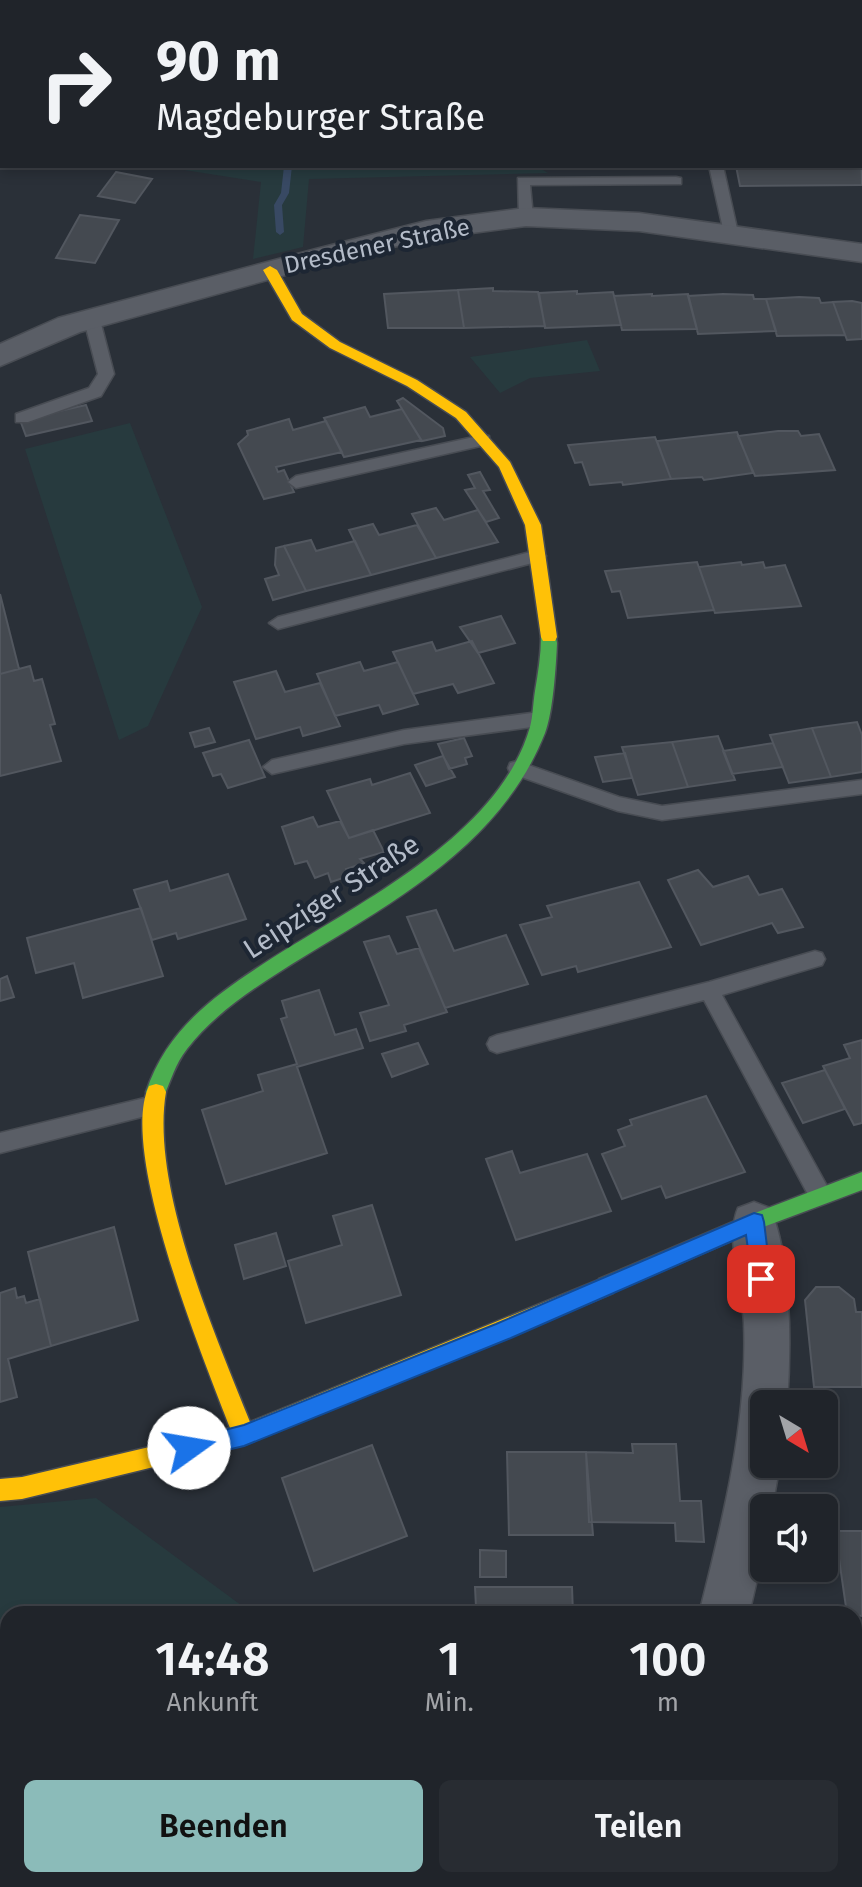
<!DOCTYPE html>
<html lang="de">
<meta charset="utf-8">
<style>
body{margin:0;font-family:"Fira Sans",sans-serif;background:#282c32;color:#f1f3f6;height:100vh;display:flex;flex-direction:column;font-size:30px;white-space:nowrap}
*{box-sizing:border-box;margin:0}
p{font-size:26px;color:#a2a4a8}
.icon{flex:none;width:44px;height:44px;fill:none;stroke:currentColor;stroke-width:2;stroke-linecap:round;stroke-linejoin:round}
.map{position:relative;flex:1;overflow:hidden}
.side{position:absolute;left:0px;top:1606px;width:862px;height:282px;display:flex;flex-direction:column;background:#20242a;border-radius:24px 24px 0 0;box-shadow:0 4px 12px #0003,0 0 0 2px #3d4147}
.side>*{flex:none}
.banner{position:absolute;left:0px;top:0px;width:862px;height:168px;box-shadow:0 4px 12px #0003,0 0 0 2px #3d4147;background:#20242a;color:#f1f3f6;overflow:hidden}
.needle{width:52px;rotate:142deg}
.fabs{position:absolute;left:750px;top:1390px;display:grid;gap:16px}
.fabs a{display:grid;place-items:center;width:88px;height:88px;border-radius:12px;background:#20242a;box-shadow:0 4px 12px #0003,0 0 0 2px #3d4147;font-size:40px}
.pin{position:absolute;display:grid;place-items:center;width:68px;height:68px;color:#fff;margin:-34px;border-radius:16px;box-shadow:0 4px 12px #0006}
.me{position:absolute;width:88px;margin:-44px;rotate:77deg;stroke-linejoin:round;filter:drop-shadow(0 0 6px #0008)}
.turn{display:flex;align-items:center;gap:28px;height:168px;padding:0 24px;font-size:36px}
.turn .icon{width:104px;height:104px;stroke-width:2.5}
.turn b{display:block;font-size:56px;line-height:68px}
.eta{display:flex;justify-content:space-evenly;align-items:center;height:136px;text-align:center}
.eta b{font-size:48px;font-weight:600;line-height:56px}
.primary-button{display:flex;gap:16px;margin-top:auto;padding:16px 24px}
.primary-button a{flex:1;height:92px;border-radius:12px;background:#8bbbb9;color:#111;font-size:32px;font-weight:600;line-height:92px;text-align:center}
.primary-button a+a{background:#282c32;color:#f1f3f6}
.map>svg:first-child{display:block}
.green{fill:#273a3e}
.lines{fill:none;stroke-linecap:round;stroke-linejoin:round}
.stream{fill:#384963;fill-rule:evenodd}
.building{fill:#444950;stroke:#52575f;stroke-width:2}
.lane-casing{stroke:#484c53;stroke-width:3}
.street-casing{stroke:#484c53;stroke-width:3}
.fast-casing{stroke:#484c53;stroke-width:3}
.slow-casing{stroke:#484c53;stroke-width:3}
.lane{fill:#5a5e66;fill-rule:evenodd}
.street{fill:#5a5e66;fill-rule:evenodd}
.fast{fill:#4caf50;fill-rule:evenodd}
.slow{fill:#ffc107;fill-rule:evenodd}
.route{fill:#1a73e8;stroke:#114b97;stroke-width:2}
.labels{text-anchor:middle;stroke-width:8;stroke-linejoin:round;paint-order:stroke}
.far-street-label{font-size:24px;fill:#b4bcc9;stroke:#1d2633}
.street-label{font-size:28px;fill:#b4bcc9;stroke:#1d2633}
</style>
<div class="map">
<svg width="862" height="1887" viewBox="0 0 862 1887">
<rect width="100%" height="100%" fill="#2a3038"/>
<path class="green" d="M159,166H536L548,173L309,179L303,247L253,259L261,182Z
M587,340L600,371L530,378L500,393L470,357Z
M130,423L202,607L148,726L119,740L25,449Z
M96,1498L253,1614H8V1880H563L570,1887H0V1507Z"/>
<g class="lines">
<path class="stream" d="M284,166H292L289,193L282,205L284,232L280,235L276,232L274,205L281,193Z
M0,1631L8,1634V1650L0,1647Z
M493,1880H513L517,1887H497Z"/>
</g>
<path class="building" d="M860,117L862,185L740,186L736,166H860Z
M116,172L152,179L135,203L98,196Z
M80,215L119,220L95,263L56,258Z
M493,288V291L538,292L545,326L464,328L458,290Z
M458,290L464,328H388L384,294Z
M577,291V294L613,292L621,325L545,328L539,293Z
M652,294V296L688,294L697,329L622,330L614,296Z
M723,294L753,295L754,299H766L776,331L698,334L688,296Z
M799,297L819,298L821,303L833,302L845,335L777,336L766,299Z
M852,301L862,303V339L847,340L833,302Z
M403,398L443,428L445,436L422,441L397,401Z
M86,405L92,421L26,436L20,420Z
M365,407L370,417L402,409L421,440L344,457L324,418Z
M289,419L293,430L326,421L342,452L276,467L278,472L284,470L294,492L264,499L238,444L248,435L247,431Z
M778,431H798L801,436L819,434L835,470L755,476L738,436Z
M737,432L753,473L704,480L702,477L671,479L657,441Z
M655,437L671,479L623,485L622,482L590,485L582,462L575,463L568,445Z
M480,472L490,490L483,491L499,518L486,522L465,490L475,488L468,475Z
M436,508L444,520L478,510L498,542L436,558L412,514Z
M373,524L379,535L417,525L436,558L371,575L349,530Z
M311,540L316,551L355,541L371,575L306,591L284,546Z
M284,546L306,591L273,600L265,579L279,575L275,565L276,548Z
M697,562L714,610L628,618L620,591L612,592L605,571Z
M741,562L742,565L763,562L765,568L785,565L801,606L715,613L699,567Z
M0,594L19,669L0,674Z
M501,616L515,643L478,653L460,627Z
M472,641L494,683L458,693L453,684L413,694L393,652L432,642L436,651Z
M360,662L364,671L398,662L418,704L383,714L379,705L335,716L317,674Z
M30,666L34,681L42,679L55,724L50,725L61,761L0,776V674Z
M276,671L285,692L320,683L340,726L303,736L300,727L256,739L234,682Z
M857,722L862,735V772L831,777L812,728Z
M209,728L215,742L195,747L190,733Z
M812,728L831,777L789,783L770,735Z
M718,736L735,780L688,787L672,742Z
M464,738L472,756L465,758L467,764L449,769L438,744Z
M249,740L265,777L228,788L221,774L213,776L203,753Z
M672,742L688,787L638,795L622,747Z
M773,743L783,767L732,774L723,751Z
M625,753L632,778L603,782L595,757Z
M443,756L455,777L426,786L415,765Z
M410,773L430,813L349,838L327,791L370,779L372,785Z
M313,817L318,827L340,821L349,838L373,830L384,852L360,859L364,863L346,869L349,876L331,882L328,873L315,878L307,861L295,864L282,827Z
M698,870L713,887L748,876L759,895L782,889L803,927L778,933L772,923L701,945L668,880Z
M228,874L246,919L178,939L176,933L152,940L134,890L167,881L170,891Z
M639,882L671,947L578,972L576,966L542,975L520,925L552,917L547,906Z
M141,908L163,976L83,998L74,963L36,973L27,938Z
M436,910L454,951L506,935L528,984L445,1008L407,917Z
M389,936L397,954L419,948L447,1012L404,1025L406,1031L370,1041L360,1013L389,1005L364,942Z
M7,976L14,997L0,1001V979Z
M319,990L335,1035L356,1029L363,1048L297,1067L327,1153L226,1184L202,1110L263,1091L258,1075L297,1064L281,1019L287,1017L282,1001Z
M862,1040V1123L854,1125L823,1066L850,1058L844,1045Z
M418,1043L428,1064L392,1077L382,1054Z
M825,1070L845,1109L803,1123L782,1083Z
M706,1096L745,1172L666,1198L661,1186L622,1199L602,1154L625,1146L618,1130L632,1125L630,1120Z
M512,1151L520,1173L587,1154L611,1211L516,1240L486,1159Z
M372,1205L401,1295L306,1323L288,1261L342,1245L333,1216Z
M114,1227L138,1320L51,1346L28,1252Z
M276,1233L286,1266L244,1279L235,1245Z
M816,1287H839L854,1299L856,1312H862V1387H814L805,1300Z
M15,1288L17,1298L24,1296L26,1303L40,1299L51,1346L8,1359L17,1397L0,1402V1293Z
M632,1444H676L680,1501H701L704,1542L676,1541L675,1523L589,1522L586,1452L633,1453Z
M372,1445L407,1536L314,1571L282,1478Z
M507,1452H586L593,1535H509Z
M835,1531H862V1616L847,1614Z
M480,1550L506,1551V1577H480Z
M475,1587H572L573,1614H457V1607H476Z
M854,1777H857L862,1814V1879L854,1878Z
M592,1880H637L638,1887H592Z
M665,1880H703L704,1887H665Z"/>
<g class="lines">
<g class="lane-casing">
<path id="lane" d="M709,166H723L738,233L736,236H726L724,233Z
M676,177L681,178V184L530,185L533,217L526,221L519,217L518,178Z
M92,315L100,320L114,374L101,396L28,422H16V414L89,388L98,374L84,320Z
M483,435L489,436V444L296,488L288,482L296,476Z
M538,550L546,556L544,560L278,629L269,623L278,617Z
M539,712L548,719L539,726L404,744L272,774L263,767L272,760L404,730Z
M517,761L619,797L662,806L862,780V794L662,820L618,811L510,773L508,768L510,763Z
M815,951L822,953L825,959L822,965L722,995L828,1188L831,1195L828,1202L820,1205L812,1202L704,1000L497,1053L490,1050L487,1044L490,1038L497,1035L709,982Z
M153,1096L161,1098L164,1105L161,1112L0,1153V1133Z"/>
</g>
<g class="street-casing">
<path id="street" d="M526,208L639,213L862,244V262L639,231L526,226L426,239L336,261L80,332L0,366V344L58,318L316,249L426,221Z
M754,1202L770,1208C792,1258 791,1349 787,1404H764V1464H780L772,1508H764V1550L749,1614H699C723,1520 748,1420 744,1323C742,1289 725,1237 738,1208Z"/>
</g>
<g class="fast-casing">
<path id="fast" d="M549,631L555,633L557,643C556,666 553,713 545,733C502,842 400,898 305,956C263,982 217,1010 187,1049C175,1064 171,1081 163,1098L156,1100L149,1098L146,1092C165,1034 208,1000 257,968C347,908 498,840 530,727C533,716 533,703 535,691C538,673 541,655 541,637Z
M862,1172V1190L761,1228L606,1295L599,1293L596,1286L599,1279L747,1216Z"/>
</g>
<g class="slow-casing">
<path id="slow" d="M270,266L277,270L302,314L340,342L417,380L466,412L510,462L541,525L557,637L555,641H543L541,637L525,525L499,467L456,418L407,386L330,348L292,320L263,270Z
M156,1084L163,1086L166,1092C150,1186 215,1334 250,1422L606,1277L613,1279L616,1286L613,1293L244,1445L22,1499L0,1501V1479L22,1477L230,1428C204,1360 118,1151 149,1086Z"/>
</g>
<use href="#lane" class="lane"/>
<use href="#street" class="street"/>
<use href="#fast" class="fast"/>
<use href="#slow" class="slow"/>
</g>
<path class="route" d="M754,1213L762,1215L764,1222L771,1279L768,1285L761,1288L753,1285L746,1235L511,1338L244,1446L189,1459L181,1456L178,1448L181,1441L244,1425L496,1324Z"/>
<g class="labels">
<g class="far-street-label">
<text transform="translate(377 246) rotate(-12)" y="8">Dresdener Straße</text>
</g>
<g class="street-label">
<text transform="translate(331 896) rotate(-33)" y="10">Leipziger Straße</text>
</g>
</g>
</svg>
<div class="fabs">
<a><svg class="needle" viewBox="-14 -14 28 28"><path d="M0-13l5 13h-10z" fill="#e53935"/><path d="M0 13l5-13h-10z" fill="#a2a4a8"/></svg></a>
<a><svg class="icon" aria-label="sound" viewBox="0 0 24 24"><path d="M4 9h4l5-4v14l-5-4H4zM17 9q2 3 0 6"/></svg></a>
</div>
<div class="pin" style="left:761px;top:1279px;background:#d93025"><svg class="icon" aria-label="arrive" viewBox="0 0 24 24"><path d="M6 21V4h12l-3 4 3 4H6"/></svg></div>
<svg class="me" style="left:189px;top:1448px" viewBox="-20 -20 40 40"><circle r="19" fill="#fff"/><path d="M0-13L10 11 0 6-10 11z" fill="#1a73e8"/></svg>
<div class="banner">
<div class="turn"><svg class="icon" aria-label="right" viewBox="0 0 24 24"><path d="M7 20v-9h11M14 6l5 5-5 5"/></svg><div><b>90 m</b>Magdeburger Straße</div></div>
</div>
<section class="side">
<div class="eta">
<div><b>14:48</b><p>Ankunft</p></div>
<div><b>1</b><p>Min.</p></div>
<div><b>100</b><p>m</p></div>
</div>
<div class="primary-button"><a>Beenden</a><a>Teilen</a></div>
</section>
</div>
